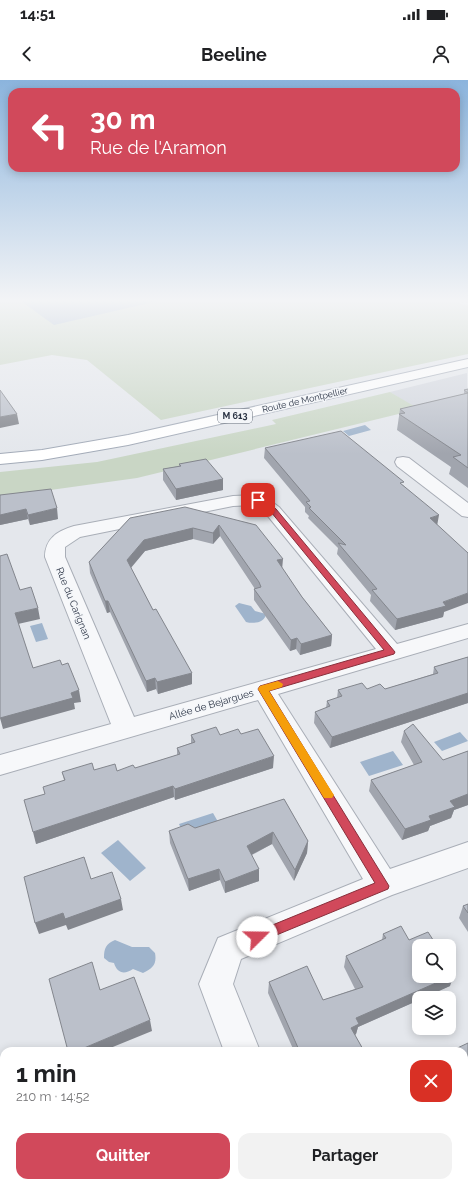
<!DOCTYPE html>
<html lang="fr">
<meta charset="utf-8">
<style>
body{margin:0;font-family:Raleway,sans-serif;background:#f2f2f2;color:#202124;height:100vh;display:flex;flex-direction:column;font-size:15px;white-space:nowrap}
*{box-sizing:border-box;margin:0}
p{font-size:13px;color:#757577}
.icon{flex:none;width:22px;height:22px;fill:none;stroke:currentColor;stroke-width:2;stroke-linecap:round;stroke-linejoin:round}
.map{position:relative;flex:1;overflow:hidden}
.side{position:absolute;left:0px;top:967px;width:468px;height:140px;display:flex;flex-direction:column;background:#fff;border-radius:12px 12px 0 0;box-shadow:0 2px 10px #0003}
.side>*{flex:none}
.top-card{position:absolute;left:8px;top:8px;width:452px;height:84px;border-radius:12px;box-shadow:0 2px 10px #0003;background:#d1495b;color:#fff;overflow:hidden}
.tools{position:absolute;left:412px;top:859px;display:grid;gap:8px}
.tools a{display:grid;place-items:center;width:44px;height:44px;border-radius:8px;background:#fff;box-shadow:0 2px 10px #0003;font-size:20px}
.pin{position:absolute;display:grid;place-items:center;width:34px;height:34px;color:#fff;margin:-17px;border-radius:8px;box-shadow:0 2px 6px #0006}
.me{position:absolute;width:44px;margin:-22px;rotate:68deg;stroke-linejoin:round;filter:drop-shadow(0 0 3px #0008)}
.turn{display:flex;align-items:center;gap:14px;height:84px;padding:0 16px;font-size:18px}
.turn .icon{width:52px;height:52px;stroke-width:2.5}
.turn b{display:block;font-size:28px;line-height:34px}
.round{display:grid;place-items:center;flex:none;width:42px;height:42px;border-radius:12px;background:#f2f2f2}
.head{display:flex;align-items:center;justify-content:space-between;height:68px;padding:0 16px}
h1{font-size:24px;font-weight:700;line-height:30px}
.action{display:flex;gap:8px;margin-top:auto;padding:8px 16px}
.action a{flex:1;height:46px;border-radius:12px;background:#d1495b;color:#fff;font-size:16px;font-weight:700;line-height:46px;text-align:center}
.action a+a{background:#f2f2f2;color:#202124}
.status{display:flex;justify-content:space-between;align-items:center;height:28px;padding:0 20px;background:#fff;direction:ltr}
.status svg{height:11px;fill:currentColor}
header{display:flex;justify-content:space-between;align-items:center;height:52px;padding:0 16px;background:#fff;font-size:18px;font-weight:700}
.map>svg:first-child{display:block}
.built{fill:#d2d6de}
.green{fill:#c9d6c5}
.water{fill:#9fb4cc}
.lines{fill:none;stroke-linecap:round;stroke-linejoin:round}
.minor-casing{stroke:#a9aeb7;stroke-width:2}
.major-casing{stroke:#a3abb8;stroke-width:2}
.minor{fill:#f7f8fa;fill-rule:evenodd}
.major{fill:#fff;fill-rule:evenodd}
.wall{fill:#a1a5ae}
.shaded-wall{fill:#83868d}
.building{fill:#bbc0ca;stroke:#83868d}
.route{fill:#d1495b;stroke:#882f3b}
.slow{fill:#f59e0b}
.labels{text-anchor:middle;stroke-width:3;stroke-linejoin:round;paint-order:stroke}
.far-street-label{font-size:9px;fill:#2b3445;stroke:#f4f6f9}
.shield{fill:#f4f6f9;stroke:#676e7b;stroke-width:1}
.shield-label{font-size:9px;font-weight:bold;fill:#2b3445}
.street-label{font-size:10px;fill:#2b3445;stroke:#f4f6f9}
</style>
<div class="status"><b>14:51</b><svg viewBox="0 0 49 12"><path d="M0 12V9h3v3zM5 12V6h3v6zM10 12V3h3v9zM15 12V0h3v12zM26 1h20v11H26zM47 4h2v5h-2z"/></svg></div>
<header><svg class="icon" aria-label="back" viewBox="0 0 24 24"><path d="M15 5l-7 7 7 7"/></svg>Beeline<svg class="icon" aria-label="person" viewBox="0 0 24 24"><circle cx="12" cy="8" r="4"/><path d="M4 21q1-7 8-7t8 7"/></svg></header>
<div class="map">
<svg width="468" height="1107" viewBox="0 0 468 1107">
<rect width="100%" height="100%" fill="#e4e7ec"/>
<path class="built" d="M467,293L468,361L390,312Z"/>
<path class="green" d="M0,219H447L468,226V274L161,340L87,280L52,275L0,285Z
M390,312L419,329L137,398L0,417V392L97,382L276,344L272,340Z"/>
<path class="water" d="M18,219H167L54,245Z
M365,345L371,350L349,356L343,351Z
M239,523L251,526L255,531L266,534C265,543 253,544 246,542L235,526Z
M42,543L48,559L36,562L30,546Z
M460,652L468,661L442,671L434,662Z
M393,671L403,685L369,696L360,682Z
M213,733L221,747L183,753L179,744Z
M118,760L146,788L130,801L101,773Z
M115,860L132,867H149L155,873C157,884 153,888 143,893L133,889C124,895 117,893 114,883L109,882L104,878C104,868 106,864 115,860Z"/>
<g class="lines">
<g class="minor-casing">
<path id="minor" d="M403,377L409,378L468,423V437L462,436L397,386L395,382L397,378Z
M258,415L264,416L279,427L397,564L468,544V558L278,614L390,789L468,762V788L392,815L241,879L233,904L260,971H224L199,904L218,858L363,799L258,620L0,695V675L111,644L45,477C45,459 57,451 74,446L233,416ZM254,425L267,435L376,569L134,637L65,477V467L80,457L233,426Z
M274,1103H314L315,1107H275Z"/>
</g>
<g class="major-casing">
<path id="major" d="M468,279V287L128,365L42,380L0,384V374L42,370L128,355Z"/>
</g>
<use href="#minor" class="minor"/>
<use href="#major" class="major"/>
</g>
<path class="wall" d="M468,309V408L449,394L451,387L397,350L400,329L464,314V310Z
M265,368L403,405L437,444L444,532L443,537L395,550L370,521L371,515L337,474L338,468L308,438L309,436L305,432V427L264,378Z
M179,384L223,399V410L176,420L163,400V389L179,386Z
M0,415L58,439L30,445L28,439L0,445Z
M130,438L256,445L282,488L302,517L332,555L331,566L300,575L296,569L290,571L254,520V509H255L220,456L213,464L193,459L145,471L131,488L192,604L158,614L156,609L147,612L110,532L107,533L90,493L89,482Z
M468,577V623L330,668L314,643L315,632L326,628L327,621L337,618L338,610L367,609H385L433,594L434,587Z
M404,651L443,680L468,671V725L454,730L451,738L430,746L428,751L402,760L369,711L371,700L414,685L401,662Z
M191,655H220L273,688L175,720L174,717L36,764L45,714L64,700L62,692L94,690L117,691L135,688L177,675V668L191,663Z
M284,719L308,761L307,773L294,801L272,764L252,775L259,801L225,813L220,800L189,811L170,763L169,751L195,748Z
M468,824V852L459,838L463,826Z
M383,854L409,860L450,906L419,918V920L358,947L356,954L355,955L364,971H294L268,913L269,902L323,920L355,909L344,887L346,876L382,860Z
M352,1103H363L355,1107H354Z"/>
<path class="shaded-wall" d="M17,334L19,344L0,348V337Z
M223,399V410L176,420V409Z
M57,428L58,439L30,445L28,435Z
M26,429L28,439L0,445V435Z
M439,435L437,446L430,438Z
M219,445L220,456L213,464V453Z
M193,448V459L145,471L128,491L127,480L144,460Z
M283,479L282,490L277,480Z
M468,513V523L444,532L443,537L395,550L397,539Z
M105,521H108L110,532L107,533Z
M38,528L40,539L18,544L15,533Z
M332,555L331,566L300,575L301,564Z
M297,558L296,569L290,571L291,560Z
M192,593V604L158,614L157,602Z
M155,598L156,609L147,612L146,601Z
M79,610L81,622L74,623L75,629L3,649L0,638Z
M468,613V623L330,668L332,657Z
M274,676L273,688L175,720V709Z
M173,706L174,717L36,764L33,752Z
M468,714V725L454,730L451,738L430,746L428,751L402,760L405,749L429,736L450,721Z
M273,752L272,764L247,777V766Z
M308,761L307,773L294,801L295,790Z
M219,789L220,800L189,811L188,799Z
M259,789V801L225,813V802Z
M121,819L123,830L68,850L66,845L39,854L35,843L63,833Z
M454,895L450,906L424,918H419V920L358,947L356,954L349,959L351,948L356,938Z
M150,940L152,951L103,971H77Z
M468,1050V1057L464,1059V1052Z
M243,1103H253V1107H234Z
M356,1103H363L354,1107Z"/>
<path class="building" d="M468,309V313L464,310Z
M0,310L17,334L0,337Z
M468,313V388L453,377L461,375L399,334L405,333L400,329Z
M341,351L404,402L400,403L439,435L430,438L468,473V513L443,522L446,526L397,539L372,510L377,509L338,463L346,465L309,428L311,427L306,422L310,421L265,368Z
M206,379L223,399L176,409L163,389L181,386L179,384Z
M51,409L57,428L28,435L26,429L0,435V415Z
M185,427L256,445L283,479L277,480L302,517L332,555L301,564L297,558L291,560L254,509L261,507L259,502L219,445L213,453L193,448L144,460L127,480L153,530L156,529L192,593L157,602L155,598L146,601L108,521H105L89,482L130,438Z
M7,474L20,510L31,507L38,528L15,533L33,588L60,580L62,585L68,583L79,610L71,613L73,618L0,638V476Z
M468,577V613L332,657L315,632L330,626L327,621L342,616L338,610L362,603L367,609L380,604L385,609L438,593L434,587Z
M413,644L443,680L468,671V714L450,721L455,727L429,736L431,740L405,749L371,700L422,682L404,651Z
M216,647L220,655L238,649L241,654L258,649L274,676L175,709L173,706L33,752L24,720L45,714L43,707L65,700L62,692L92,683L94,690L115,684L117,691L133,685L135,688L180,674L177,668L195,662L191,655Z
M284,719L308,761L295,790L273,752L247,766L259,789L225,802L219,789L188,799L169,751L188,744L195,748Z
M84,777L91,799L112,792L121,819L65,839L63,833L35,843L24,797Z
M468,824V833L463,826Z
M401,846L409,860L428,852L437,866H419V896H449V886L454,895L356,938L359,944L351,948L364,971H306L299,970L269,902L307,886L323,920L363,907L346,876L386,858L383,854Z
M92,882L100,910L134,897L150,940L77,971H68L49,899Z
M468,963V1050L464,1052V971H451Z
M98,1103H243L234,1107H99Z"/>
<linearGradient id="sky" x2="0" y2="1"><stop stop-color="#8bb4dd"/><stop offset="0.59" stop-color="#f3f4f6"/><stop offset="1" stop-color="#f3f4f6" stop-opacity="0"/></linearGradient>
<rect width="468" height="374" fill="url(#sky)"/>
<path class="route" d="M256,418H261L276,429L395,572L394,574L269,611L389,806L388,809L257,863L253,862L251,857L253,853L375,803L258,609L260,606L384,570L271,432L256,421Z"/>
<path class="slow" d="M278,601L283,604L282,607L269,611L332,712L334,715L332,718H324L258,609L260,606Z"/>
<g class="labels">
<g class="far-street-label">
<text transform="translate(305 320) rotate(-13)" y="3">Route de Montpellier</text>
</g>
<rect class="shield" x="218" y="329" width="34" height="14" rx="3"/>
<g class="shield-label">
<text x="235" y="339">M 613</text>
</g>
<g class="street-label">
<text transform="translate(74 523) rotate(68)" y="4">Rue du Carignan</text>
<text transform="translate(211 624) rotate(-16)" y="4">Allée de Bejargues</text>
</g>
</g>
</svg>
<div class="tools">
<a><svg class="icon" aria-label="search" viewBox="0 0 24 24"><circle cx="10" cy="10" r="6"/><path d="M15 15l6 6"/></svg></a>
<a><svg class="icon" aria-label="layers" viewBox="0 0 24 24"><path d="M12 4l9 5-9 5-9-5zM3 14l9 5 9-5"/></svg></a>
</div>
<div class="pin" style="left:258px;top:420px;background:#d93025"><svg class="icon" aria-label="arrive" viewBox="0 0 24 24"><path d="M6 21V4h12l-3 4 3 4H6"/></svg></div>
<svg class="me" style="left:257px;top:857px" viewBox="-20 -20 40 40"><circle r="19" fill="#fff"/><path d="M0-13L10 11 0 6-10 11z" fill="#d1495b"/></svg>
<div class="top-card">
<div class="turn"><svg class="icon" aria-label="left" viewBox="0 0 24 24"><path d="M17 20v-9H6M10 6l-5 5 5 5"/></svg><div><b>30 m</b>Rue de l'Aramon</div></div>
</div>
<section class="side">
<div class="head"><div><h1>1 min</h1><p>210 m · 14:52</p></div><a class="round" style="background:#d93025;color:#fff"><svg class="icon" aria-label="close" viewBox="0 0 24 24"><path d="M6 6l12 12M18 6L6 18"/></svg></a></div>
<div class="action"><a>Quitter</a><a>Partager</a></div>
</section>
</div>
